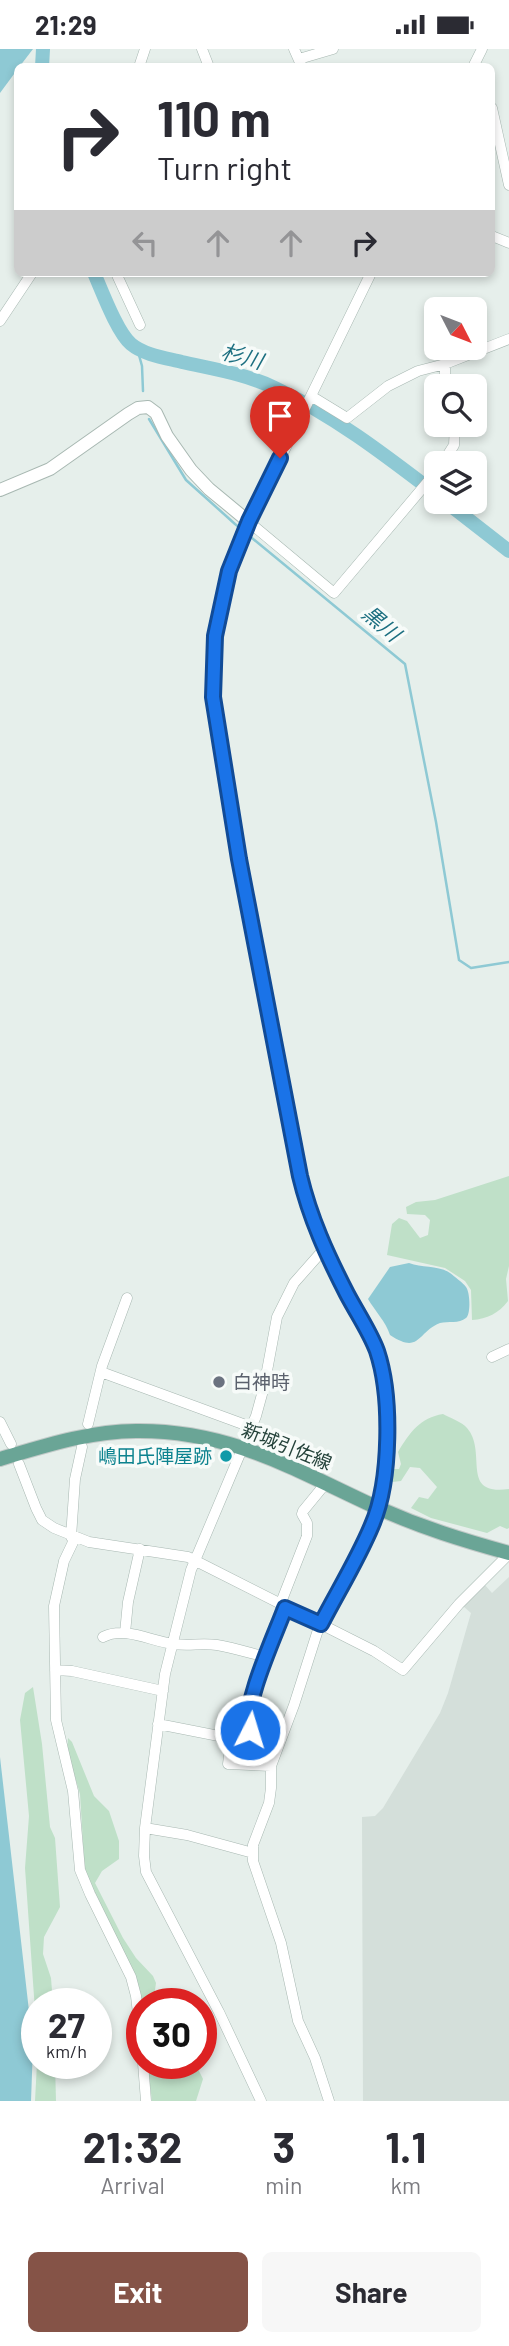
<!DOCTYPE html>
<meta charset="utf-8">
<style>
body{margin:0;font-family:Barlow,"Noto Sans JP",sans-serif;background:#f7f7f7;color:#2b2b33;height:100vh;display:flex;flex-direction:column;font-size:26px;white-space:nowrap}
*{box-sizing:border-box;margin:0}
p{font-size:23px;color:#7c7c81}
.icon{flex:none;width:38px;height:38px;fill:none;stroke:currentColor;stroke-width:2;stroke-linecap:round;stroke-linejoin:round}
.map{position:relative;height:2052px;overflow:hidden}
.details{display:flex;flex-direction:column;background:#fff;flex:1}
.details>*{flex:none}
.top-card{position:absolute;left:14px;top:14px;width:481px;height:214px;border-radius:10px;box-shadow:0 4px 10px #0003;background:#fff;color:#2b2b33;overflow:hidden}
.needle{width:46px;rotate:132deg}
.buttons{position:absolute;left:424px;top:248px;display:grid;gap:14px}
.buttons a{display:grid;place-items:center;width:63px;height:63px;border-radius:10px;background:#fff;box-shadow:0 4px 10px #0003;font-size:35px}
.speed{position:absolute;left:21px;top:1939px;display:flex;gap:14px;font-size:35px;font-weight:700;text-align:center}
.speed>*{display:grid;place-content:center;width:91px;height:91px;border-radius:50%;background:#fff;box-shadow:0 4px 10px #0003;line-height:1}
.speed small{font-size:18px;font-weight:400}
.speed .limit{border:10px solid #d22;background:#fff;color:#111}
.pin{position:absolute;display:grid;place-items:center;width:60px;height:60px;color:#fff;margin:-72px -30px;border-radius:50% 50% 50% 0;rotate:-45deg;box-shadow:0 0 7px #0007}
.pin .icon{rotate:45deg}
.me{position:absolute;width:77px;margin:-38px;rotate:5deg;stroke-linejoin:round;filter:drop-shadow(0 0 5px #0008)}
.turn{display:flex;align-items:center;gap:24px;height:147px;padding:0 28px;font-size:32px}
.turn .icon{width:91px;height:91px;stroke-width:2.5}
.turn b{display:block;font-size:49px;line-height:60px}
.lanes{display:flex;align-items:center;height:66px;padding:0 28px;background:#0003;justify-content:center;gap:35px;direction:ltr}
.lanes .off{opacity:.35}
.eta{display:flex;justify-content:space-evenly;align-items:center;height:119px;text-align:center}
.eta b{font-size:42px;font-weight:700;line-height:49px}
.action{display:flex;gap:14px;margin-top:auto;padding:14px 28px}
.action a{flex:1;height:80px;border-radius:10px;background:#855347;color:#fff;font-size:28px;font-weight:700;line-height:80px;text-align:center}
.action a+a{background:#f7f7f7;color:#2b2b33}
.status{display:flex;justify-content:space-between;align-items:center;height:49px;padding:0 35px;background:#fff;direction:ltr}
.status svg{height:19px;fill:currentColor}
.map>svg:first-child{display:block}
.built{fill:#d4dfda}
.green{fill:#bfe0c8}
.water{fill:#8ec9d4}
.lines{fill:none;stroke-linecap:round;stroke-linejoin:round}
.stream{stroke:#8ec9d4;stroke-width:2.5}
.river{stroke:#8ec9d4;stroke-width:14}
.minor-casing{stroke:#a8b8b2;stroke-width:11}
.tertiary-casing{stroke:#a8b8b2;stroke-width:14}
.primary-casing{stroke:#c2cac8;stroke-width:16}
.minor{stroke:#fff;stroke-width:10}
.tertiary{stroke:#fff;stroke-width:12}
.primary{stroke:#6aa596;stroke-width:14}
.route-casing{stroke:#114b97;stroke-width:18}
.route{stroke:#1a73e8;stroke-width:12}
.worship-dot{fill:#6b7280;stroke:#f7fbf9;stroke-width:2.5}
.culture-dot{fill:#0f9aa8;stroke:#f7fbf9;stroke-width:2.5}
.labels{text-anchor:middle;stroke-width:7;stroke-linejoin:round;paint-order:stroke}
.worship-label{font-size:19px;fill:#5b616d;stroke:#f7fbf9;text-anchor:start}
.street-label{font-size:19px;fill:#24423a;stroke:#f7fbf9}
.culture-label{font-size:19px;fill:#0d838f;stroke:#f7fbf9;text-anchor:end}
.water-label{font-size:21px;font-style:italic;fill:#1c6f80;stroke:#f7fbf9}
</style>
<div class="status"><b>21:29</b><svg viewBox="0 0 49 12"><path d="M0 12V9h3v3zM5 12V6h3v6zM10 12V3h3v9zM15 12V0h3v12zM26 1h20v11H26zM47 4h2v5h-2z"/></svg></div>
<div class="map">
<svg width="509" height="2052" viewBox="0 0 509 2052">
<rect width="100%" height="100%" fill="#e6efeb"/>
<path class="built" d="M509,1528V2052H363L362,1768L375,1767L383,1759L440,1664L448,1644L471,1564L463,1557L484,1535L492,1544Z"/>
<path class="green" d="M509,1127V1217L506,1230L508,1252C499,1264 487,1270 472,1271L471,1241L465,1232L445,1219L387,1206L392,1175L399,1169L407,1172L420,1189L428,1186L430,1171L425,1166L407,1165L406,1158L416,1153L435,1151Z
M443,1365C450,1369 462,1373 467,1379C488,1403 459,1447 509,1440V1479L507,1480L500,1477L487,1484L431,1469L411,1459L419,1448L428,1450L437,1438L420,1419L410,1418L401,1432L392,1433L390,1429L393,1420H399L401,1415L398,1403C410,1383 420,1369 443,1365Z
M33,1638L42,1695L50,1778L55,1789L60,1858L44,1888L43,1905L51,1929L53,1955H37V1990L25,1819L29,1767L20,1671L25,1644Z
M68,1689L72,1693L94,1747L109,1762L119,1792V1810L102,1822L95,1834L123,1889L136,1909L153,1927L156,1934L153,1955H144L122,1899L85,1827L80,1745L67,1701Z
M37,2014H55L56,2052H35Z
M147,2014H195L203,2030L196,2052H152Z"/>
<path class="water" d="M0,0H33L20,17L18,18L17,21L0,44Z
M409,1214C422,1219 438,1216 450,1224C454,1227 463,1234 466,1238C470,1243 471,1265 466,1269C459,1275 448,1272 440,1274C417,1283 420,1306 390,1286C386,1273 375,1262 368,1250L390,1218Z
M0,1708L33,1997L31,2052H0Z"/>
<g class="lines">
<path class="stream" d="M137,299L142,317L143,342
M149,370L186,431L235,475L405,615L436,773L459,911L471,919L509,913"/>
<path class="river" d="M42,18L43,0
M94,224C102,242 117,283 131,295C144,306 166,309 182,313C213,320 246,325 275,339C333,366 385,406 436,445
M446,453L509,502"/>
<g class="minor-casing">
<path id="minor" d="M202,0L209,18
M294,0L302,18
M299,10L333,0
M139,18L145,0
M473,18L482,0
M492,59L509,136
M492,187L509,194
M116,224L140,276
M0,272L32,224
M445,315V338
M311,347L347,369L388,337L418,322L445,315L509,290
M442,415L454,396L455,376
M249,473L334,544L436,423
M492,1308L509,1300
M101,1323L251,1378
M0,1373L11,1395
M88,1375L102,1317L127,1249
M19,1415L36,1459L42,1471L54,1479L89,1493L188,1508L374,1602L403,1621L459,1555L509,1505
M71,1488L75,1430L82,1398
M75,1489L64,1512L54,1557L56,1671L73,1742L80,1821L90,1845L131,1928L136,1947L142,1999
M280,1556L307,1487V1474L302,1465L303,1462L326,1434
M125,1584L128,1553L140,1500
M103,1588C125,1577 150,1592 173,1595C188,1597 203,1594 217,1596C234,1599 250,1604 266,1608
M55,1621L72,1622L163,1642
M247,1674L230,1699L228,1715L271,1717
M158,1675L234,1690
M268,1717C266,1700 249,1689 247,1673C244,1654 277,1581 285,1559
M145,1779L187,1786L253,1804
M143,2014L146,2052
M261,2052L219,1963L146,1823L144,1807L145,1779L165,1625L191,1521L256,1367L264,1338L277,1268L294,1234L324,1200
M329,2052L315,2009L298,1972L281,1894L253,1812V1796L269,1754L271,1739V1717L294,1656L317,1584L373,1475C390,1421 396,1356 377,1302C370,1282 357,1263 347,1245C327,1206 310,1169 300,1127L239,810L217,680L213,648L215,587L229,522L242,488L371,224"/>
</g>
<g class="tertiary-casing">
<path id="tertiary" d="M0,441L50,420L128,365L138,359L148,358L156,364L167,387L191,421L209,440L249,473"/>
</g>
<g class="primary-casing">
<path id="primary" d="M0,1410C44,1397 90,1382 136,1382C231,1381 295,1421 378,1459C423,1479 462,1491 509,1504"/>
</g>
<use href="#minor" class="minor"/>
<use href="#tertiary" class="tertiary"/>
<use href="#primary" class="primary"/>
</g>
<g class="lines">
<g class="route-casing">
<path id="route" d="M250,1681C241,1659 276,1584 285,1559L321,1575C338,1542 358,1510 372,1476C391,1432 392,1347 377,1302C370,1283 357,1264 347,1245C327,1206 310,1169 300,1127L239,810L213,648L215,587L229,522L249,472L280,409"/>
</g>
<use href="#route" class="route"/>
</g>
<circle class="worship-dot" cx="219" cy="1333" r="7"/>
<circle class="culture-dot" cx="226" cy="1407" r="7"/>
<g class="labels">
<g class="worship-label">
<text x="233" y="1340">白神時</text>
</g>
<g class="street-label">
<text transform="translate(287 1397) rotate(22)" y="7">新城引佐線</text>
</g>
<g class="culture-label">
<text x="212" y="1414">嶋田氏陣屋跡</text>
</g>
<g class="water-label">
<text transform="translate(242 308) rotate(15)" y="7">杉川</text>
<text transform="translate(381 575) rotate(40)" y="7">黒川</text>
</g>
</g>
</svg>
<div class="buttons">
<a><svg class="needle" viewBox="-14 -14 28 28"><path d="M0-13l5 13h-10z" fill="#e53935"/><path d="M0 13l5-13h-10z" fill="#7c7c81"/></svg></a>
<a><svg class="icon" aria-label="search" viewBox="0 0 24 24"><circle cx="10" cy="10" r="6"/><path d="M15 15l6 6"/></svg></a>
<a><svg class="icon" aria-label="layers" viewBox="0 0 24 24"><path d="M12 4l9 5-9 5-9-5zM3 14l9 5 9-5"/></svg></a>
</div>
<div class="speed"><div>27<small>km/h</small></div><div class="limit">30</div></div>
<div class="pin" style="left:280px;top:409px;background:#d93025"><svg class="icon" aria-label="arrive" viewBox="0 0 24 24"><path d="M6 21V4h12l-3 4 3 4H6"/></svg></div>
<svg class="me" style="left:250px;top:1681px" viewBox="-20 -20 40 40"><circle r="17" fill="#1a73e8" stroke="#fff" stroke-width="3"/><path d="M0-11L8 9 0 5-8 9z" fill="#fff"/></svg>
<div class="top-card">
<div class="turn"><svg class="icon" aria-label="right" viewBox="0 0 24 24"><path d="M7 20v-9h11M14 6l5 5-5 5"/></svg><div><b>110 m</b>Turn right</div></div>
<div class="lanes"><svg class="icon off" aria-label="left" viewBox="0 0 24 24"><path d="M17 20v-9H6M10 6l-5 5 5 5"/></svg><svg class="icon off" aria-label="ahead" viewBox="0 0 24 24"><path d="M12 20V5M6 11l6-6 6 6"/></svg><svg class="icon off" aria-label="ahead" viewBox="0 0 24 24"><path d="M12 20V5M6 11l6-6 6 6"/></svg><svg class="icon" aria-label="right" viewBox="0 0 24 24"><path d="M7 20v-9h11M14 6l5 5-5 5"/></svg></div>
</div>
</div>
<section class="details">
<div class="eta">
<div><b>21:32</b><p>Arrival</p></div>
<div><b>3</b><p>min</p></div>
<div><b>1.1</b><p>km</p></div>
</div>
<div class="action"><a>Exit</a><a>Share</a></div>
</section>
